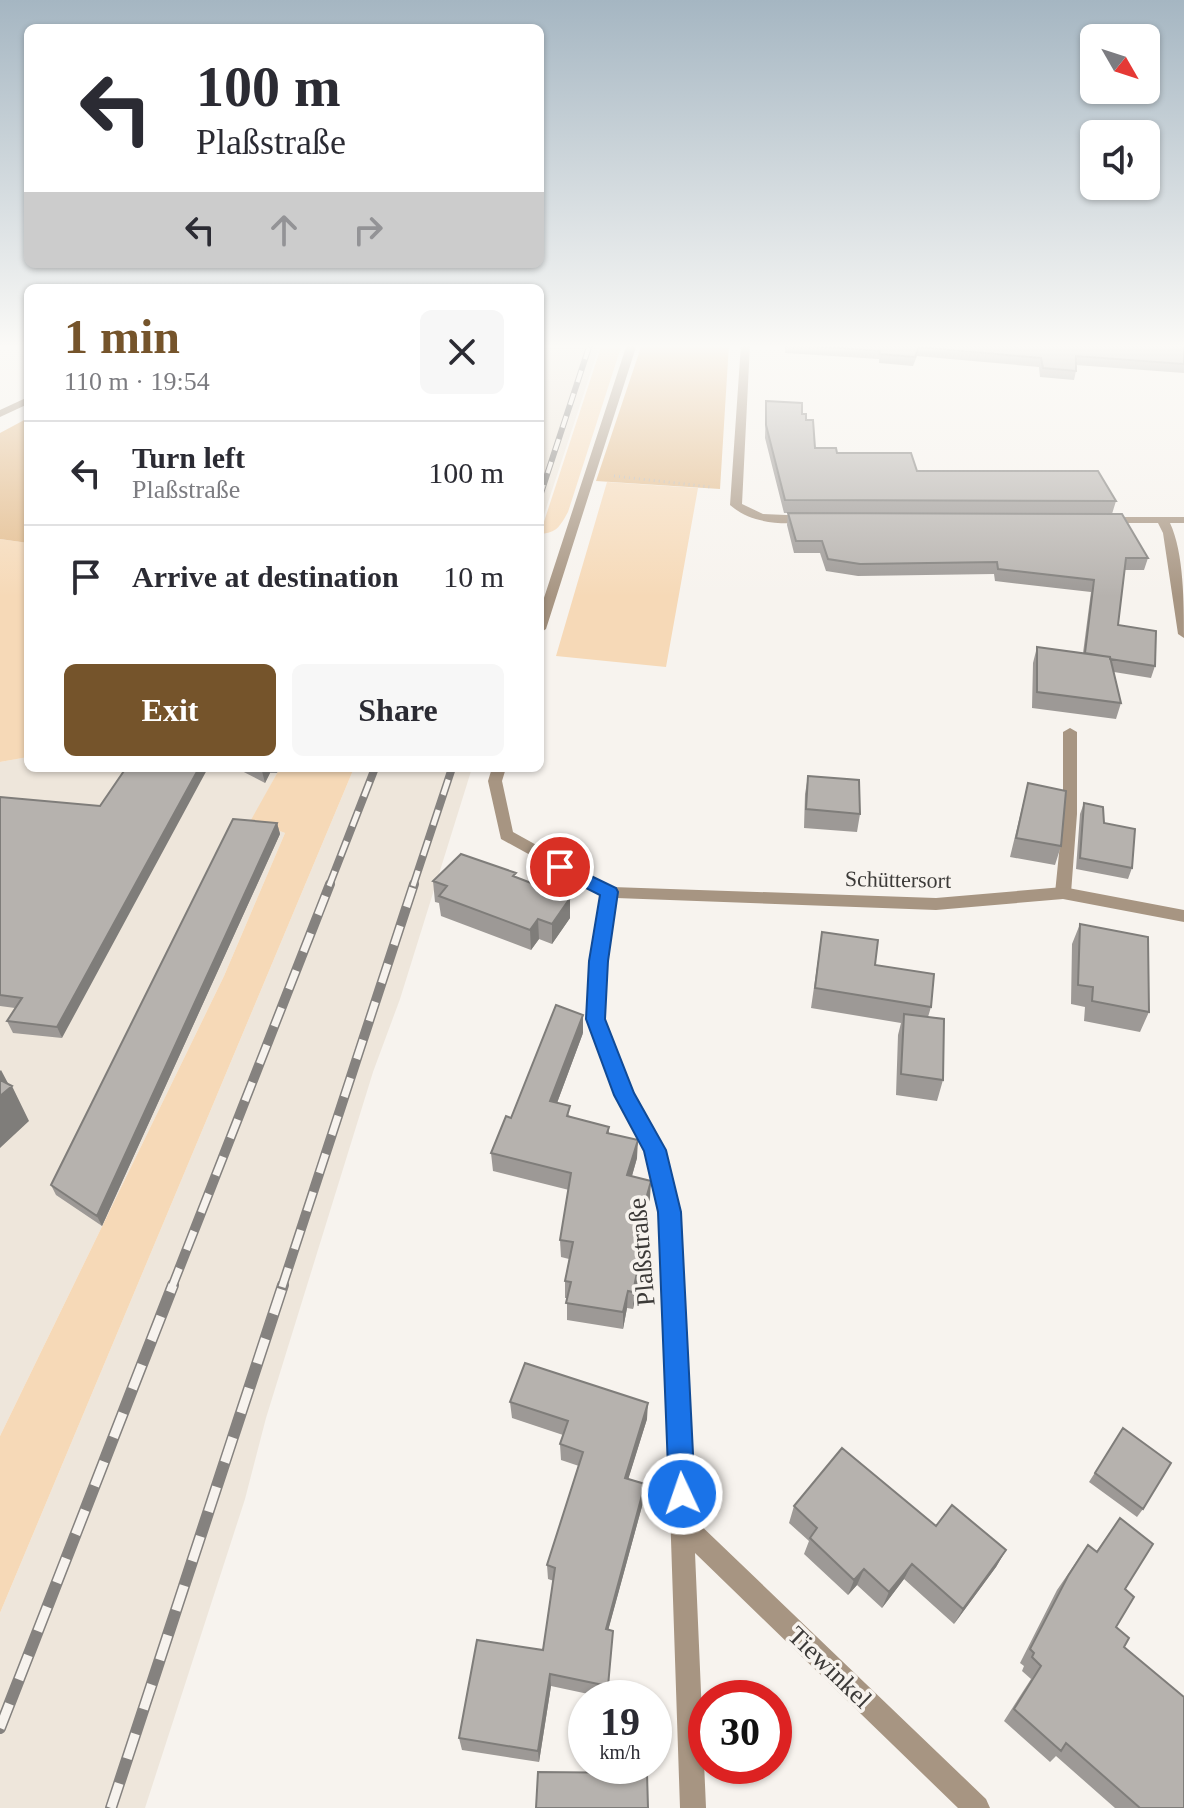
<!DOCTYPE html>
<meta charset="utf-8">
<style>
body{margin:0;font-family:Georgia,serif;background:#f7f7f7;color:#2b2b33;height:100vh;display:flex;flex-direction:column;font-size:30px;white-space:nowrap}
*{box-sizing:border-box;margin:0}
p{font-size:26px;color:#7c7c81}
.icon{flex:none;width:44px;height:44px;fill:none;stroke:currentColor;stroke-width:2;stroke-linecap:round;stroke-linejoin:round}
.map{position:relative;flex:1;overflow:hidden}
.drawer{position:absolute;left:24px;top:284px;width:520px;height:488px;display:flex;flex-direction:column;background:#fff;border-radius:12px;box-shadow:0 2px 6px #0004}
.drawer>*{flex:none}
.top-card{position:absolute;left:24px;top:24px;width:520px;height:244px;border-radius:12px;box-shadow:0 2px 6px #0004;background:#fff;color:#2b2b33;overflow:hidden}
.needle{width:52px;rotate:129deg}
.controls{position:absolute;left:1080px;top:24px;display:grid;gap:16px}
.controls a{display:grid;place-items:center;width:80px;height:80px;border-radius:12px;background:#fff;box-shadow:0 2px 6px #0004;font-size:40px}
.speed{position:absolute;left:568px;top:1680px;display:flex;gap:16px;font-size:40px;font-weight:700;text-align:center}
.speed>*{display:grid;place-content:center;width:104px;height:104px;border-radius:50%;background:#fff;box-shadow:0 2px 6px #0004;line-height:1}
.speed small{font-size:20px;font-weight:400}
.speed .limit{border:12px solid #d22;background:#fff;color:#111}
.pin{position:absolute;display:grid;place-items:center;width:68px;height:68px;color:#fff;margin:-34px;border:4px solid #fff;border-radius:50%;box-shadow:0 2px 8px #0007}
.me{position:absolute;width:88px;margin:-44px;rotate:357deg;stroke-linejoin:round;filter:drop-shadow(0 0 6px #0008)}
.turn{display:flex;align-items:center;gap:28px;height:168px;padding:0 40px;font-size:36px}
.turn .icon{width:104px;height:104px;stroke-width:2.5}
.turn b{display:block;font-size:56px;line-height:68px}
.lanes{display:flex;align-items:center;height:76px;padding:0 40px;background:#0003;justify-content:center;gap:40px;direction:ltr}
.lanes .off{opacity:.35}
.round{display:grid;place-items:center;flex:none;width:84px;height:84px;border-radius:12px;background:#f7f7f7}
.headline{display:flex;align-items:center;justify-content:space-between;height:136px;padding:0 40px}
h1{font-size:48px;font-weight:600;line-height:60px;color:#75542b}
.primary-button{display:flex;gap:16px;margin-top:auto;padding:16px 40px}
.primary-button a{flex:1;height:92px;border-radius:12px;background:#75542b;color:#fff;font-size:32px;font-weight:600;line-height:92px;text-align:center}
.primary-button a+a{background:#f7f7f7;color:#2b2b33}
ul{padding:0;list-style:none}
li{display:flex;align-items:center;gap:24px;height:104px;padding:0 40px;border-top:2px solid #e1e1e2}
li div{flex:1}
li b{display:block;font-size:30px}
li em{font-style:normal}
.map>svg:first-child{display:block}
.built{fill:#eee6db}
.green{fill:#f6d9b7}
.forest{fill:#e3bb8b}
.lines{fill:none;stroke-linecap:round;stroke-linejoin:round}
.path{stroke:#b9b6b2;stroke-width:3;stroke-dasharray:1 4;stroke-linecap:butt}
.service{fill:#a79582;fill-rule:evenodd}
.minor{fill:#a79582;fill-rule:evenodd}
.tertiary{fill:#a79582;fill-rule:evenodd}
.rail-far3-casing{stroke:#85827f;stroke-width:6}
.rail-far2-casing{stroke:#85827f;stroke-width:8}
.rail-far1-casing{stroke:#85827f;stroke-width:10}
.rail-casing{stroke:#85827f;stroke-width:12}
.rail-far3{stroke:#f7f3ee;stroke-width:4;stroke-dasharray:12;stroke-linecap:butt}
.rail-far2{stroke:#f7f3ee;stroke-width:5;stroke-dasharray:16;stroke-linecap:butt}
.rail-far1{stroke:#f7f3ee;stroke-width:7;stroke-dasharray:20;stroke-linecap:butt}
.rail{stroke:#f7f3ee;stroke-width:9;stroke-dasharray:26;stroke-linecap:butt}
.wall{fill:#9d9996}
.shaded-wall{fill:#7f7d7a}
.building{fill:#b6b2ae;stroke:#7f7d7a;stroke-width:2}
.route{fill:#1a73e8;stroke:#114b97;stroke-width:2}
.labels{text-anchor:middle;stroke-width:7;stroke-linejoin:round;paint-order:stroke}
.street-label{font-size:22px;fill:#3c3a38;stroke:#f7f3ee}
.near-street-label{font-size:26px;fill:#3c3a38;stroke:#f7f3ee}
</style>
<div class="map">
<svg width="1184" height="1808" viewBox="0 0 1184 1808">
<rect width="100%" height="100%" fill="#f7f3ee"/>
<path class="built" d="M540,344H600L540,527Z
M28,757V768H280L252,820L285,833L224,976L0,1436V762Z
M354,768H472L400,999L373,1072L266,1418L245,1499L145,1808H0V1613Z"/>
<path class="green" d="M602,344H622L568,512C560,526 557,533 540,534Z
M607,482L698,488L666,667L556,656Z
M0,539L28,543V757L0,762Z
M280,768H354L0,1613V1436L224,976L285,833L251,820Z"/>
<path class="forest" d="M642,344H729L720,489L596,481Z
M28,418V543L0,539V433Z"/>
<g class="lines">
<path class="path" d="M614,476L711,487"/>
<path class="service" d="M1070,728L1077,732V814L1071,893L1063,899L1055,893L1063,814V732Z"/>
<path class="minor" d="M627,344H637L546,629L540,633V610Z
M741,344H750L742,504L763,514L809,516L815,519L813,521C786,526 751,524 730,505Z
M1184,517V523H1170C1184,553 1184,604 1184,638L1178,634L1163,533L1158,523H1104L1098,520L1104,517Z
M492,768H506L502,781L513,832L612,887L936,898L1063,887L1184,910V922L1063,899L936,910L616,898L607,961L604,1019L634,1094L664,1150L680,1212L694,1519L986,1799L990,1808H958L695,1553L706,1808H680L660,1212L646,1151L616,1095L586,1019L591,961L601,894L501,839L488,781Z"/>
<path class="tertiary" d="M28,397V404L0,417V410Z"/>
<g class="rail-far3-casing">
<path id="rail-far3" d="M540,496L590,344"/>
</g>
<g class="rail-far2-casing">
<path id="rail-far2" d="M329,886L375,768
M413,886L452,768"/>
</g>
<g class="rail-far1-casing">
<path id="rail-far1" d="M172,1287L330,884
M282,1287L414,884"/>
</g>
<g class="rail-casing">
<path id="rail" d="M0,1728L173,1285
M111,1808L283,1285"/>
</g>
<use href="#rail-far3" class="rail-far3"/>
<use href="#rail-far2" class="rail-far2"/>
<use href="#rail-far1" class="rail-far1"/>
<use href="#rail" class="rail"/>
</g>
<path class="wall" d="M785,344H1184V373L1076,365V371L1074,380L1040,377L1039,367L917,356L913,366L879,363V359L785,353Z
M766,401L802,414L806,420L815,448L917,471L1116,501L1112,514L784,513L765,438Z
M788,513L1148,558L1144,570H1124L1118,625L1155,666L1151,678L1114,672L1121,703L1116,719L1032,708L1033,663L1037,647L1083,653L1091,592L995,581L994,574L858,576L826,571L820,553H794L787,525Z
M236,768H280L277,773H270L265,783Z
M808,776L860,814L857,832L804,828L805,794Z
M1028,783L1061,846L1055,865L1010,857Z
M0,797L62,1038L13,1033L7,1021L15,1008L0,1006Z
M1084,803L1104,823L1132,868L1128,879L1076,869L1080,814Z
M277,823L280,834L102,1226L56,1195L51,1185Z
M516,877L570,898V918L552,944L539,939L531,950L441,916L439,903L435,902L433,881Z
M1080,924L1149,1012L1140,1032L1084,1021L1085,1007L1071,1004L1072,944Z
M822,932L875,965L931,1007L928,1017L943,1080L937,1101L896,1095L898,1035L901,1023L811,1008Z
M583,1033L557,1103L571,1117L609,1127V1133L637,1158L632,1176L650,1198L645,1217L642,1275H639L633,1309L627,1308L623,1329L567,1320V1298H565V1281L569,1259L561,1257L560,1240L569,1190L493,1171L491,1153L511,1118Z
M510,1402L647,1419L628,1479L645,1484L644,1499L608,1630L612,1644L607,1698L551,1686L539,1762L462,1750L459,1738L543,1650L554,1581L548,1579L547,1565L579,1466L561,1460L560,1444L563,1435L512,1418Z
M1123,1428L1143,1509L1137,1517L1089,1482Z
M794,1506L936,1526L1006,1550L996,1567L954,1624L904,1579L882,1608L857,1585L848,1595L804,1554L809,1541L789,1523Z
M1120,1518L1125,1589L1116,1627L1184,1808H1115L1056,1756L1050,1762L1004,1721L1031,1679L1022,1671L1024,1666L1020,1663L1057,1590L1088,1545L1096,1552Z"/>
<path class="shaded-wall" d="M199,768H208L62,1038L57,1027Z
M264,768H269L270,773L265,783L262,771Z
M277,823L280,834L102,1226L97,1216Z
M570,898V918L552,944V924Z
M538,919L539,939L531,950L530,930Z
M583,1015V1033L551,1119L550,1101Z
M1,1070L10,1087L12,1086L29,1121L0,1148V1071Z
M638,1140L637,1158L627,1193V1175Z
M651,1181L650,1198L640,1234L641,1217Z
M640,1258L639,1275L633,1309V1292Z
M628,1291L627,1308L623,1329V1312Z
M648,1403L647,1419L624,1493L625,1478Z
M645,1484L644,1499L605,1642L606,1629Z
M1006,1550L996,1567L954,1624L963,1609Z
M912,1564L904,1579L882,1608L889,1592Z
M864,1569L857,1585L848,1595L854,1580Z
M550,1674L551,1686L539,1762L538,1751Z"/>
<path class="building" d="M786,344H1184V364L1076,356V371L1043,368L1041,358L919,347L915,357L880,354V351Z
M766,401L802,403V414H806V420H813L815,448H836L837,453H911L917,471H1098L1116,501L785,500L766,425Z
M788,513L1122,514L1148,558H1126L1118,625L1156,631L1155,666L1110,659V657L1085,653L1094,580L998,569L997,562L860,564L828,559L822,541H796Z
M1037,647L1110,657L1121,703L1037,692Z
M126,768H199L57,1027L7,1021L22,998L0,995V797L100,806Z
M808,776L859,780L860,814L806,809Z
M1028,783L1066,791L1061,846L1016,838Z
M1084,803L1103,807L1104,823L1135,829L1132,868L1080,858Z
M233,819L277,823L97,1216L51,1185Z
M461,854L516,873L513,876L570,898L552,924L538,919L530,930L439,896L447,886L433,881Z
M1080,924L1148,937L1149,1012L1092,1001L1093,987L1078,985Z
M822,932L878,940L875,965L934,974L931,1007L815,988Z
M556,1005L583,1015L550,1101L570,1106L567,1116L609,1127L607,1133L638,1140L627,1175L651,1181L641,1217L646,1218L643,1258H640L633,1292L628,1291L623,1312L566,1303L571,1282L565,1281L573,1242L560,1240L571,1173L491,1153L506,1116L511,1118Z
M904,1014L944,1019L943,1080L901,1074Z
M0,1080L12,1086L0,1096Z
M525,1363L648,1403L625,1478L645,1484L606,1629L613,1631L608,1686L550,1674L538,1751L459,1738L477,1640L543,1650L555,1568L547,1565L583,1452L560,1444L568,1421L510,1402Z
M1123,1428L1171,1463L1143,1509L1095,1473Z
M842,1448L936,1526L952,1505L1006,1550L963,1609L912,1564L889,1592L864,1569L854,1580L810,1538L817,1528L794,1506Z
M1120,1518L1153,1544L1125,1589L1134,1597L1116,1627L1129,1638L1124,1647L1184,1697V1808H1140L1066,1743L1061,1751L1014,1709L1041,1666L1032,1657L1034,1653L1030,1649L1068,1576L1088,1545L1097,1552Z
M538,1772L647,1773L648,1808H536Z"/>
<linearGradient id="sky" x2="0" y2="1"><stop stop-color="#a5b6c2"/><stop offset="0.58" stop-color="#fbfaf7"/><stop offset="1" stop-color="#fbfaf7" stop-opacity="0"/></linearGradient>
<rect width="1184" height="597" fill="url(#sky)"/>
<path class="route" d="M560,861L616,888L618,892L608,961L605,1019L634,1093L666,1150L681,1212L695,1494L691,1503L682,1507L673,1503L669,1494L658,1212L644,1151L614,1095L586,1019L589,961L600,895L554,872L551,867L554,863Z"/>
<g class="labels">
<g class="street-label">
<text transform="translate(898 879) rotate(1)" y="8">Schüttersort</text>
</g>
<g class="near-street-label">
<text transform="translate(641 1252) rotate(-95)" y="9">Plaßstraße</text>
<text transform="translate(830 1667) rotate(44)" y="9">Tiewinkel</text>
</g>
</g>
</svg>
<div class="controls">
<a><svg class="needle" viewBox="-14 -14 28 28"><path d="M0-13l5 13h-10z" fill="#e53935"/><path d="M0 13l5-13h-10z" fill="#7c7c81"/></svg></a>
<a><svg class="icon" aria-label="sound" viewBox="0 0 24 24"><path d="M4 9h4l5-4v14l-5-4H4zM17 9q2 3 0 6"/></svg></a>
</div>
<div class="speed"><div>19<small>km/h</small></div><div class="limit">30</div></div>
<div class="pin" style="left:560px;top:867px;background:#d93025"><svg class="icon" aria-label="arrive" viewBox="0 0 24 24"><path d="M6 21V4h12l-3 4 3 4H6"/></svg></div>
<svg class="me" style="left:682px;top:1494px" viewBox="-20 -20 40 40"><circle r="17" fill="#1a73e8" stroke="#fff" stroke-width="3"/><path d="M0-11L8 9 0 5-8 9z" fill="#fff"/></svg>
<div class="top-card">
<div class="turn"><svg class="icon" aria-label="left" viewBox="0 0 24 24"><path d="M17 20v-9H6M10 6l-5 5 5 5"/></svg><div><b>100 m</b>Plaßstraße</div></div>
<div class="lanes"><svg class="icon" aria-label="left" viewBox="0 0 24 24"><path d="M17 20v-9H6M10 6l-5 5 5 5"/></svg><svg class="icon off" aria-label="ahead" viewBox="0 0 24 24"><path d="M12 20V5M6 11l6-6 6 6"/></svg><svg class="icon off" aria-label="right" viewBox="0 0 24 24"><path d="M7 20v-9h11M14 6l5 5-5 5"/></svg></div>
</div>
<section class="drawer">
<div class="headline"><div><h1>1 min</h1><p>110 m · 19:54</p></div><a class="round"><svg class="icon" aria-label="close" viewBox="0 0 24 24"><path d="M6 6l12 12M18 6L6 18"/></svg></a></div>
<ul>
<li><svg class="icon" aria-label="left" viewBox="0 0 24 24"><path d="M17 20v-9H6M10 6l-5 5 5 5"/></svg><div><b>Turn left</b><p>Plaßstraße</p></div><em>100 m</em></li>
<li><svg class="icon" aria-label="arrive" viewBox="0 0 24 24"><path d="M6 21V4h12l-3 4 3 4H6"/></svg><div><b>Arrive at destination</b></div><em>10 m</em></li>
</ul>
<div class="primary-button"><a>Exit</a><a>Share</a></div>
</section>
</div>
